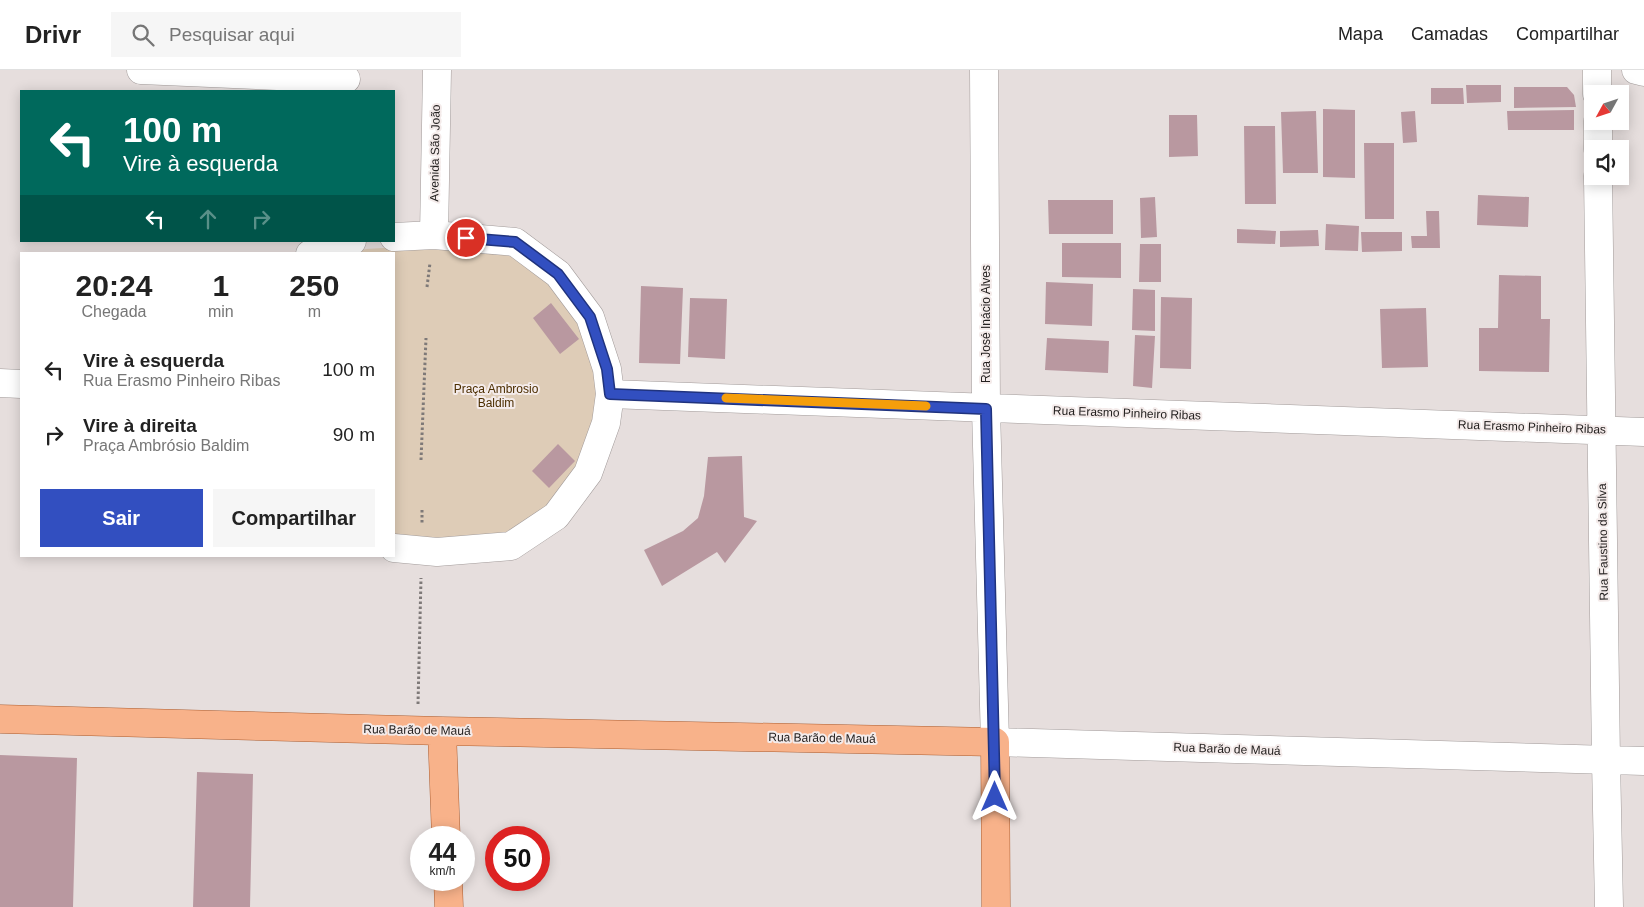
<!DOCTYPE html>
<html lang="pt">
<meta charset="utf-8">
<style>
body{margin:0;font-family:Arial,sans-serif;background:#f6f6f6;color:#222;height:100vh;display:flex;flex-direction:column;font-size:19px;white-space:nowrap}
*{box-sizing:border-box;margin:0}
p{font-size:16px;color:#767676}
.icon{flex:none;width:28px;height:28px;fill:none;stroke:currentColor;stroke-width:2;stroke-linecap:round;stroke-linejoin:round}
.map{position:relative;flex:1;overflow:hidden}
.details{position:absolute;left:20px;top:182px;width:375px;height:305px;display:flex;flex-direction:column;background:#fff;border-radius:0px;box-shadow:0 2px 12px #0003}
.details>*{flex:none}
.guide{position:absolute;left:20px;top:20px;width:375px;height:152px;border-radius:0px;box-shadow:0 2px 12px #0003;background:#00695c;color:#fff;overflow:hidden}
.needle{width:32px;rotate:230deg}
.buttons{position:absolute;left:1584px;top:15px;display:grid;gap:10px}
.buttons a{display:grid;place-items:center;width:45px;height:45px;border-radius:0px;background:#fff;box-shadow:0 2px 12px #0003;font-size:25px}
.speed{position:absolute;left:410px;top:756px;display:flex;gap:10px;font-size:25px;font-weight:700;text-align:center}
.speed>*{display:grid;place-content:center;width:65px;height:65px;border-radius:50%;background:#fff;box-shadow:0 2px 12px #0003;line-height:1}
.speed small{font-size:12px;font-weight:400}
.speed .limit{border:8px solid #d22;background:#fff;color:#111}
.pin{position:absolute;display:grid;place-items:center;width:42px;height:42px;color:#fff;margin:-21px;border:2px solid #fff;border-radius:50%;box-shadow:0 1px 5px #0007}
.me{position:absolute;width:55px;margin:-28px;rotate:0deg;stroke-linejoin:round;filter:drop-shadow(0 0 4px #0008)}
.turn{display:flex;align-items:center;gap:18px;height:105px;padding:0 20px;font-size:22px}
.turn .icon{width:65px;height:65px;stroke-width:2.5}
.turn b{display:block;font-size:35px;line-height:42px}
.lanes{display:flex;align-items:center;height:48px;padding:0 20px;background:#0003;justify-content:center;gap:25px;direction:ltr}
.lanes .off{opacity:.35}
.eta{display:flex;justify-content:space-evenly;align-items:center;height:85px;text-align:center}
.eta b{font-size:30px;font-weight:600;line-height:35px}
.button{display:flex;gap:10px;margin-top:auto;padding:10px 20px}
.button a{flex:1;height:58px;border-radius:0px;background:#324fc0;color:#fff;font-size:20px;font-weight:600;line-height:58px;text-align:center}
.button a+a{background:#f6f6f6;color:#222}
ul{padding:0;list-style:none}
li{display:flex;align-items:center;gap:15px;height:65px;padding:0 20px}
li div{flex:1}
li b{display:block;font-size:19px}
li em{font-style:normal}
header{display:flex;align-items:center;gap:30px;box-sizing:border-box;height:70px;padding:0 25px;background:#fff;border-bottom:1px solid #e0e0e0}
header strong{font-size:24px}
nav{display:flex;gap:28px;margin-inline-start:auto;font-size:18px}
.search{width:350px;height:45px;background:#f6f6f6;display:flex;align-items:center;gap:12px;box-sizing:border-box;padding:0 18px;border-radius:0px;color:#767676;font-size:19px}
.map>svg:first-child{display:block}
.green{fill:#deccb7}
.building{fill:#b998a0}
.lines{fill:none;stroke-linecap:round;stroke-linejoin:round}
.minor-casing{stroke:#a29b9a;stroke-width:29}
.major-casing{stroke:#ab5e32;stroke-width:29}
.path{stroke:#7e7978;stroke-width:3;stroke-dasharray:2.5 2.5;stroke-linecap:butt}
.minor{stroke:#fff;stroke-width:28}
.major{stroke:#f8b28a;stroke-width:28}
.route-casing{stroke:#20337d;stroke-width:12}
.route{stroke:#324fc0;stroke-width:9}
.slow{stroke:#f59e0b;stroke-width:9}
.labels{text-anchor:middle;stroke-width:4;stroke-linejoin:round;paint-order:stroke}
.street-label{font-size:12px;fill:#242120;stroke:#f4ebea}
.park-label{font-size:12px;fill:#4c2e00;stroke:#f4ebea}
</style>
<header>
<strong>Drivr</strong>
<div class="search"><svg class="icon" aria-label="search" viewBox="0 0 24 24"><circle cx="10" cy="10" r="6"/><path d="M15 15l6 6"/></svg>Pesquisar aqui</div>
<nav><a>Mapa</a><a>Camadas</a><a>Compartilhar</a></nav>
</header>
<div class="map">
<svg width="1644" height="837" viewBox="0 0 1644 837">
<rect width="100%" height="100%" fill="#e6dedd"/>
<path class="green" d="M434,175L511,182L551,211L581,252L600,324L580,398L549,438L508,466L437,472L394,468V184H342L366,179Z"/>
<path class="building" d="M1466,15H1501V32L1467,33Z
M1514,17H1567L1574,25L1576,37L1514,38Z
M1431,18H1463L1464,34H1431Z
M1323,39L1355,40V108L1323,107Z
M1574,40V60H1508L1507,41Z
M1316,41L1318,103H1283L1281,42Z
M1415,41L1417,72L1403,73L1401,42Z
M1169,45H1197L1198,86L1169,87Z
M1244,56H1275L1276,134H1245Z
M1364,73H1394V149H1365Z
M1478,125L1529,127L1528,157L1477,155Z
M1155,127L1157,167L1141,168L1140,128Z
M1048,130H1113V164H1049Z
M1426,141H1439L1440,178H1412L1411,166H1427Z
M1326,154L1359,156L1358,181L1325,180Z
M1237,159L1276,161L1275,174L1237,173Z
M1318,160L1319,176L1280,177V161Z
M1361,162H1402V181L1362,182Z
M1062,173H1121V208L1062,207Z
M1140,174H1161V212H1139Z
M1499,205L1541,206V249H1550L1549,302L1479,301V258H1498Z
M1046,212L1093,214L1092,256L1045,254Z
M641,216L683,218L680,294L639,293Z
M1133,219L1155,220V261L1132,260Z
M1161,227L1192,228L1191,299L1160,298Z
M690,228L727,229L725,289L688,287Z
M551,233L579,269L560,284L533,248Z
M1426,238L1428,297L1382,298L1380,239Z
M1135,265L1155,266L1152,318L1133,316Z
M1047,268L1109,271L1108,303L1045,300Z
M558,374L575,391L549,418L532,401Z
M742,386L744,447L757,451L725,493L717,482L662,516L644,480L683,461L698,448L704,426L708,387Z
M0,685L77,688L73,837H0Z
M197,702L253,704L250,837H193Z"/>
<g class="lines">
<g class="minor-casing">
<path id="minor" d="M141,0L346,9
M984,0L986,339L995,672L1644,691
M1597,0V24
M1636,0L1644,2
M1598,51V79
M1598,106L1606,690L1609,837
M434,165L437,0
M394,167L434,165L515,172L558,204L590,247L607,299L610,324L606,353L588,403L556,446L511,476L437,482L394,478
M310,184L322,177L352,171
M0,313L21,314
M610,324L1644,362"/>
</g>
<g class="major-casing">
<path id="major" d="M0,649L442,661L995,672L996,837
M442,661L446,768
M448,810L449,837"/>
</g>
<path class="path" d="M427,217L430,193
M421,390L426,268
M422,440V454
M418,634L421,508"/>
<use href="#minor" class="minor"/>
<use href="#major" class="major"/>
</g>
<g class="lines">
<g class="route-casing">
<path id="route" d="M466,168L515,172L558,204L590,247L607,299L610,324L986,339L995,727"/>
</g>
<use href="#route" class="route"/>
<path class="slow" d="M726,328L926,336"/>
</g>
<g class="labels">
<g class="street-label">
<text transform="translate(435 83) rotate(-89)" y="4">Avenida São João</text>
<text transform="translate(986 254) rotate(-90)" y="4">Rua José Inácio Alves</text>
<text transform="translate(1127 343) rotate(2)" y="4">Rua Erasmo Pinheiro Ribas</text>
<text transform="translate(1532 357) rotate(2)" y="4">Rua Erasmo Pinheiro Ribas</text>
<text transform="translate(1603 472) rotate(-91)" y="4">Rua Faustino da Silva</text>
<text transform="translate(417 660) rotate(1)" y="4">Rua Barão de Mauá</text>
<text transform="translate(822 668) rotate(1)" y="4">Rua Barão de Mauá</text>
<text transform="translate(1227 679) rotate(2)" y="4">Rua Barão de Mauá</text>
</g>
<g class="park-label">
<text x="496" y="323">Praça Ambrosio<tspan x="496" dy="14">Baldim</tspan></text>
</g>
</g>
</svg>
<div class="buttons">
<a><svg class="needle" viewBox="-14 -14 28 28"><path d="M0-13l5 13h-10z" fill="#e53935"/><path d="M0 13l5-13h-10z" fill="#767676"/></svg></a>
<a><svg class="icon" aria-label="sound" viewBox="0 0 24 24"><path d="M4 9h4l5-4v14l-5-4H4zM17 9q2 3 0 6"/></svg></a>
</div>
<div class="speed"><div>44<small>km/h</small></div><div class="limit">50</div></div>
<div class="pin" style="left:466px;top:168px;background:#d93025"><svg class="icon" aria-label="arrive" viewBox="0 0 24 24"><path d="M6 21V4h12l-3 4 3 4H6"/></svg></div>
<svg class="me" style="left:995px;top:727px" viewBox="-20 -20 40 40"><path d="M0-17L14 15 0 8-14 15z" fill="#324fc0" stroke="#fff" stroke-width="4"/></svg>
<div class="guide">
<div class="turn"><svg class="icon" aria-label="left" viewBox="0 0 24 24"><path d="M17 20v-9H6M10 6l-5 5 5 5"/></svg><div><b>100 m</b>Vire à esquerda</div></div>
<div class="lanes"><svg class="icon" aria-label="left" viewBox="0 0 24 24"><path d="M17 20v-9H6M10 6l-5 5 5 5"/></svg><svg class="icon off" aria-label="ahead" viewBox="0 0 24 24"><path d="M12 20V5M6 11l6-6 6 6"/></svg><svg class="icon off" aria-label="right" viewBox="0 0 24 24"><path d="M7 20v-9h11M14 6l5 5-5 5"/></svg></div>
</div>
<section class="details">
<div class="eta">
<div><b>20:24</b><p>Chegada</p></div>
<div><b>1</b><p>min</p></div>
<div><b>250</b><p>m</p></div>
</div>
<ul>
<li><svg class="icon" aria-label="left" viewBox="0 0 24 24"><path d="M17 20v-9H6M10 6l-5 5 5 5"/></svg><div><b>Vire à esquerda</b><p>Rua Erasmo Pinheiro Ribas</p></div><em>100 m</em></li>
<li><svg class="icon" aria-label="right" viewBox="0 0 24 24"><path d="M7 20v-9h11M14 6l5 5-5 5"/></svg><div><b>Vire à direita</b><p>Praça Ambrósio Baldim</p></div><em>90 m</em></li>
</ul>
<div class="button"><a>Sair</a><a>Compartilhar</a></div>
</section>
</div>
